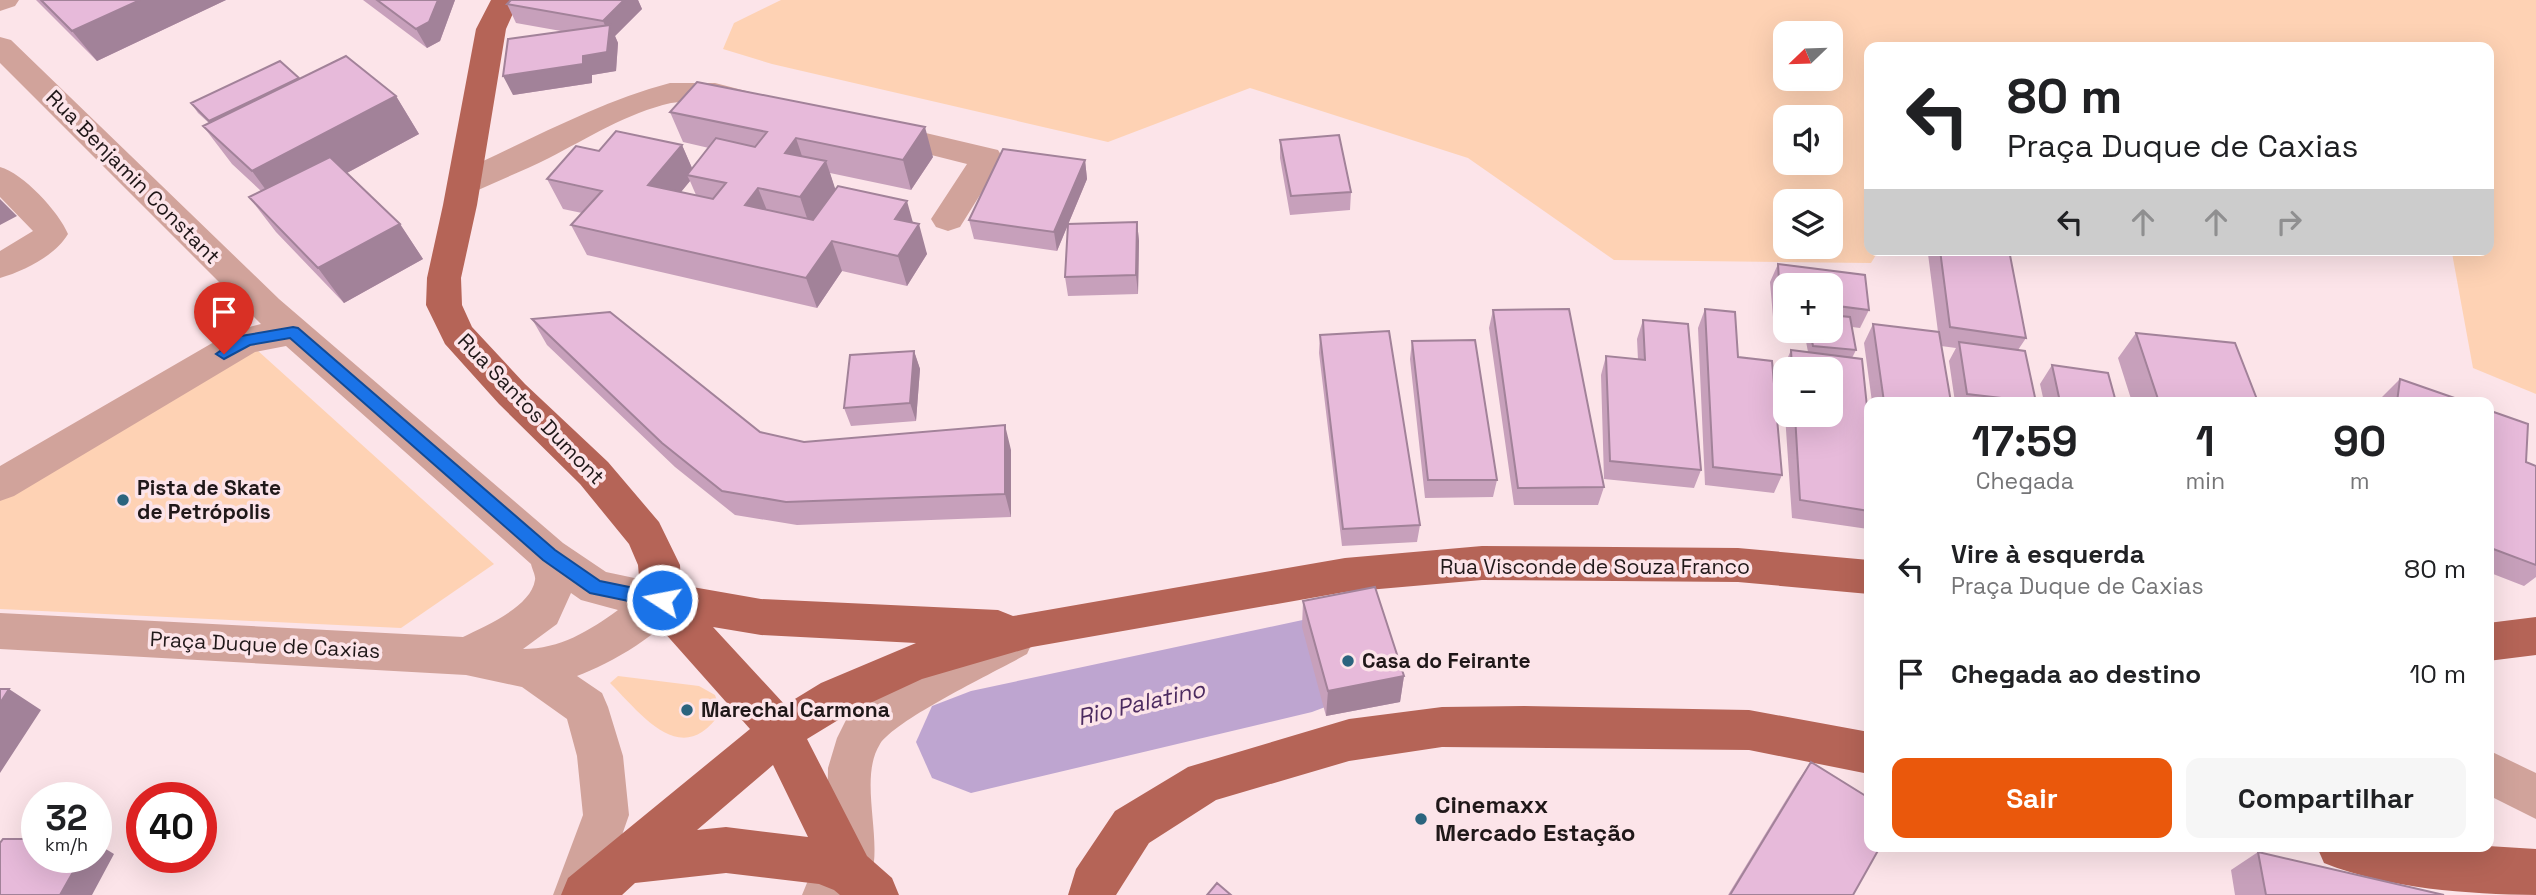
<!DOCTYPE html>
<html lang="pt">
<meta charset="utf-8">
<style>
body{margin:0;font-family:"Space Grotesk",sans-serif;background:#f6f6f6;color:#202124;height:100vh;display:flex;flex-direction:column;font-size:26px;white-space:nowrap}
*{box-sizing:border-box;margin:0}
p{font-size:23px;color:#757577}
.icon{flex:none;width:38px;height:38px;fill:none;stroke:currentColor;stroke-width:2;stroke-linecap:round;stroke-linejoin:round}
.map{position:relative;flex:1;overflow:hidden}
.panel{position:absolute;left:1864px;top:397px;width:630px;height:455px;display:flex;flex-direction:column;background:#fff;border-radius:14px;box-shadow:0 7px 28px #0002}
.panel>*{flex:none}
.banner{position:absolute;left:1864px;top:42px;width:630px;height:214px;border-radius:14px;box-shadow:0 7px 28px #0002;background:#fff;color:#202124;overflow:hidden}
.needle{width:46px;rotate:247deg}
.fabs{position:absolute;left:1773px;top:21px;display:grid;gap:14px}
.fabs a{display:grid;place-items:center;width:70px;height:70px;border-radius:14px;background:#fff;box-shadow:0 7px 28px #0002;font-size:35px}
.speed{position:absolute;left:21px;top:782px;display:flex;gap:14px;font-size:35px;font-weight:700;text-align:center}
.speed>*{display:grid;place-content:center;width:91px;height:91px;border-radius:50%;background:#fff;box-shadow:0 7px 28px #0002;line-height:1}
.speed small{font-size:18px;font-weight:400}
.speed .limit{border:10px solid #d22;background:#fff;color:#111}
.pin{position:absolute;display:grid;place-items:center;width:60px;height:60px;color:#fff;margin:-72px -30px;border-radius:50% 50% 50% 0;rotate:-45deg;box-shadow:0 0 7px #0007}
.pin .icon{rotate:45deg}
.me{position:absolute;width:77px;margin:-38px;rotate:281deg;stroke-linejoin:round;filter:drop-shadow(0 0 5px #0008)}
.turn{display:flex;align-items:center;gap:24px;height:147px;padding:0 28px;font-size:32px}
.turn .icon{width:91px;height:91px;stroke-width:2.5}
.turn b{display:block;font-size:49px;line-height:60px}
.lanes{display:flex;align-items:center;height:66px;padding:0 28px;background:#0003;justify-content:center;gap:35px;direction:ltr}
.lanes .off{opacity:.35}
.eta{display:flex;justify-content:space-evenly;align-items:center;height:119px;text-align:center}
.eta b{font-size:42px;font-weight:700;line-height:49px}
.button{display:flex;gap:14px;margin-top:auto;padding:14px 28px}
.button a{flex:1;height:80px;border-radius:14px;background:#ea580c;color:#fff;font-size:28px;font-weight:700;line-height:80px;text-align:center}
.button a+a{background:#f6f6f6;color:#202124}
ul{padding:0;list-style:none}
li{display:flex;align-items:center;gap:21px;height:105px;padding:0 28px}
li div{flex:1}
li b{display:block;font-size:26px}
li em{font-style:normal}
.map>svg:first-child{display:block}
.green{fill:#fed2b4;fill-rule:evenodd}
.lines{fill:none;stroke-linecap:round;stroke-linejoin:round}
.river{fill:#bea5d0;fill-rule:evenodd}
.minor{fill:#d1a39b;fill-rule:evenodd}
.major{fill:#b56457;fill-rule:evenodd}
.wall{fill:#c7a0bb;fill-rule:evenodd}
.shaded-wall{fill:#a28299}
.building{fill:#e7bada;stroke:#a28299;stroke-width:2}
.route{fill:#1a73e8;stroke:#114b97;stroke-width:2}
.poi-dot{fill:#2b647e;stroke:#fce4e9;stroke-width:2.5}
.labels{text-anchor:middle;stroke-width:7;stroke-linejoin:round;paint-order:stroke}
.street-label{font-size:21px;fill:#201819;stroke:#fce4e9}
.poi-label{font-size:21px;font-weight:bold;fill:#201819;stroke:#fce4e9;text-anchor:start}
.water-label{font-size:23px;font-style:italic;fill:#4c2b60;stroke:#fce4e9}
.near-poi-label{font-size:24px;font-weight:bold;fill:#201819;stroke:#fce4e9;text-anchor:start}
</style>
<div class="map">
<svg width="2536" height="895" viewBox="0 0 2536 895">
<rect width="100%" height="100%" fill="#fce4e9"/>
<path class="green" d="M781,0H2536V394L2473,368L2452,253L2434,250H2488V47H1869V250H1879L1871,263L1614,260L1468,158L1250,88L1108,142L772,64L723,49L734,23ZM1785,33H1830V79H1785ZM1785,117H1830V163H1785ZM1785,201H1830V247H1785Z
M257,350L494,564L401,628L0,609V499Z
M618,676L699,686L715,695L721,712C682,770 643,716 610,683Z"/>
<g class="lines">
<path class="river" d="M1312,618L1349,632L1365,665L1349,698L1312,712L971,793L932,778L916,742L932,706L971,691Z"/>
<path class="minor" d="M0,0H19L15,6L0,11Z
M0,37L11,40L279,299L563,543L606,572L677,587L683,600C667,632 610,664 577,676L602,693L608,707L623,756L629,815L601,895H553L583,815L577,756L567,719L522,687L466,675L0,649V613L463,637C485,626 531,607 535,580C536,576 532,569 531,564L286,346L255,352L14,496L0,501V466L233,331L261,324L0,63ZM571,593L581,600L618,610C589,631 560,649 523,649L557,624Z
M670,83H715L750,92L754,99L750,106C729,112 697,98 671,103C627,113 588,138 549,158C525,170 500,180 476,191L464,194L452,191L448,183L452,175C524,144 594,103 670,83Z
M879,122L998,150L1003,158L960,227L948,231L936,227L931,219L967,164L868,139L863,132L868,125Z
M0,167C23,173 59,212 68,234C55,256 24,271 0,278V251L33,231L0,197Z
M1012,622L1027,628L1033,641L1027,654C997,671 896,719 880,744C854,785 894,862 860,895H802L809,878L826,862L828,768L837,738L849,714L878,691Z
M2488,750L2536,773V819L2488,795Z"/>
<path class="major" d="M491,0H519L506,29L477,205L461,278L462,305L472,327L525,384L608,462L659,522L680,565L681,585L761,599L998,610L1013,616L1345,558L1482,546L1738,548L1869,560V594L1738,582L1482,580L1345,592L1032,647L922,679L853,711L807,739L867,856L892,878L899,895H840L834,890L819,884L726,873L635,883L622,895H561L568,878L750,729L647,613L641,600L638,565L629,544L580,484L499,404L445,344L426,305L427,278L443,205L476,29ZM713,627L761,635L916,643L821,683L785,705ZM773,765L808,837L726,827L697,830Z
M2536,617V655L2488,661V623Z
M1524,706L1749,710L1869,732V774L1749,750L1442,747L1349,761L1216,800L1149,843L1116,895H1068L1076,869L1115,811L1188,767L1349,719L1442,707Z
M2488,846L2536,849V895C2466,894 2390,889 2324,863L2317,847Z"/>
</g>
<path class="wall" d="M36,0H226L97,61Z
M363,0H455L440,41L427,48Z
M511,0H638L642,9L615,36L618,43L616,71L592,75V83L513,95L561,31L516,23L507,4Z
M300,78L396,96L419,134L347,173L400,224L423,259L344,303L276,232L249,197L261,191L232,164L203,126L209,123L198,113L191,103Z
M670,112L933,157L911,190L830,173L835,190L913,223L927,254L907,286L842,271L817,308L587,255L571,225L582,213L563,209L547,179L682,145L692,168L709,148L683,142ZM690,181L696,195L681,192Z
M1280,140L1351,192L1350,210L1290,215L1280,158Z
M1085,160L1087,179L1057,251L974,239L969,220Z
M1137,222L1139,241L1138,294L1068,296L1065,277Z
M1930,250H2009L2026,338L2018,350L2036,402H1955L1949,361L1956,348L1941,346L1951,402H1872L1864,343L1873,324L1938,332L1928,254Z
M1778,264L1865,275L1869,310L1860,328L1852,327L1856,350L1852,358L1862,359L1869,426V527L1868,529L1792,518L1785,415H1830V369H1785V408L1783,369L1791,350L1808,352L1804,331H1830V285H1785V318L1773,317L1770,282Z
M1705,309L1782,475L1774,493L1705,485L1698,328Z
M1493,310L1604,487L1598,505H1514L1489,328Z
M532,319L760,432L804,442L1011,450V517L797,525L735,515L675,467L547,345Z
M1643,320L1701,470L1694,488L1604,479L1601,375L1606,356L1638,360L1637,339Z
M2136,333L2258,402H2132L2118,358Z
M1320,335L1420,525L1417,542L1342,546L1319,353Z
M1412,341L1497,480L1493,497L1425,498L1410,359Z
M914,351L920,369L916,421L851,426L844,408Z
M2052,365L2116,402H2044L2040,384Z
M2400,379L2466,402H2382V397Z
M2488,410L2526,462L2536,466V577L2524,586L2488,572Z
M1303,601L1404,676L1400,702L1326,716L1302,627Z
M1811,762L1853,895H1728L1797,782Z
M2258,852L2444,895H2235L2231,870Z"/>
<path class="shaded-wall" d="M140,0H226L97,61L72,31Z
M438,0H455L440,41L427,48L416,29Z
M624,0H638L642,9L615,36L618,43L616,71L592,75V83L513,95L503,76L583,56L609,34L603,21Z
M299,78L306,88L217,131L209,121Z
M396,96L419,134L280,209L252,171Z
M925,127L933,157L911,190L903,160Z
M796,138L806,168L785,153Z
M682,145L695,175H687L690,181L662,215L648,185Z
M1085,160L1087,179L1057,251L1054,232Z
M826,161L836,191L810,227L800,197Z
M758,188L770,218L745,205Z
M0,199L17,216L0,225Z
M907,201L915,230L919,224L927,254L907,286L898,256L895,219Z
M1137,222L1139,241L1138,294L1136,275Z
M400,224L423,259L344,303L318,268Z
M832,241L842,271L817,308L806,278Z
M914,351L920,369L916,421L910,403Z
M1005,425L1011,450V517L1005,494Z
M1404,676L1400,702L1326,716L1328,691Z
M9,689L41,710L0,773V703Z
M96,843L114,854L92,895H60L81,858H96Z"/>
<path class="building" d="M41,0H140L72,31Z
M377,0H438L429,22L416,29Z
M511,0H624L603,21L507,4Z
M610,25L607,52L583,56V64L503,76L508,39Z
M346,56L396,96L252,171L203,126Z
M280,61L299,78L209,121L191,103Z
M697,82L925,127L903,160L796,138L785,153L826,161L800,197L758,188L745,205L813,220L838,186L907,201L895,219L919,224L898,256L832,241L806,278L571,225L602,191L547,179L576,146L599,151L616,131L682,145L648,185L713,199L726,183L687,175L716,138L755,147L767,132L670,112Z
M1339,135L1351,192L1291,196L1280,140Z
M1003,149L1085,160L1054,232L969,220Z
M330,157L400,224L318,268L249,197Z
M1137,222L1136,275L1065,277L1068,224Z
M1940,250H2009L2026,338L1950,327Z
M1778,264L1865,275L1869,310L1830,305V285H1785V299L1780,298Z
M1569,309L1604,487L1518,488L1493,310Z
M1705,309L1735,312L1738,357L1772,361L1782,475L1713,467Z
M610,312L760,432L804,442L1005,425V494L786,502L722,491L662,443L532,319Z
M1830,315L1850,317L1856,350L1813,346L1810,331H1830Z
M1643,320L1688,324L1701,470L1610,461L1606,356L1645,360Z
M1873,324L1939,332L1951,402H1884Z
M1389,331L1420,525L1343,529L1320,335Z
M2136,333L2235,343L2258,402H2159Z
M1475,340L1497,480H1428L1412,341Z
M1959,342L2025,351L2036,402L1967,394Z
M1791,350L1862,359L1869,426V511L1800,500L1795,415H1830V369H1792Z
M914,351L910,403L844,408L850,355Z
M2052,365L2108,373L2116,402H2060Z
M2400,379L2466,402H2397Z
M1977,400L2007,402H1978Z
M2488,410L2528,424L2526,462L2536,466V565L2488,547Z
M1375,587L1404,676L1328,691L1303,601Z
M0,689H9L0,703Z
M1811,762L1869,798V847H1880L1853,895H1730Z
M3,839H37V858H81L60,895H0V843Z
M2258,852L2444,895H2266Z
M1217,883L1231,895H1207Z"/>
<path class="route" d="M293,327L298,328L555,550L600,581L668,595L671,600L668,605L662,608L590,593L543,560L290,338L250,345L224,359L216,354L241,336Z"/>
<g class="poi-dot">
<circle cx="123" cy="500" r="7"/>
<circle cx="1348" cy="661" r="7"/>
<circle cx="687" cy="710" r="7"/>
<circle cx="1421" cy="819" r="7"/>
</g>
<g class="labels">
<g class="street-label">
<text transform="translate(133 177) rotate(45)" y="7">Rua Benjamin Constant</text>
<text transform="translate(531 409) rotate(46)" y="7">Rua Santos Dumont</text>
<text x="1595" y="574">Rua Visconde de Souza Franco</text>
<text transform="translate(265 645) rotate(3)" y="7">Praça Duque de Caxias</text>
</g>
<g class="poi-label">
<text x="137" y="495">Pista de Skate<tspan x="137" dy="24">de Petrópolis</tspan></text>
<text x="1362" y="668">Casa do Feirante</text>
<text x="701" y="717">Marechal Carmona</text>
</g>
<g class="water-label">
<text transform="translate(1141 703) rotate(-13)" y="8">Rio Palatino</text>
</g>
<g class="near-poi-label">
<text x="1435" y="813">Cinemaxx<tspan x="1435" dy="28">Mercado Estação</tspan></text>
</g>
</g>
</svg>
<div class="fabs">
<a><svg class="needle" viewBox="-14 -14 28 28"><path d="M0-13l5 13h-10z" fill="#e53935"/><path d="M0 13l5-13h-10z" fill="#757577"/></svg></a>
<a><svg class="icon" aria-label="sound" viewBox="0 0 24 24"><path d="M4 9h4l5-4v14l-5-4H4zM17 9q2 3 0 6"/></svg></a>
<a><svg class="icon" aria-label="layers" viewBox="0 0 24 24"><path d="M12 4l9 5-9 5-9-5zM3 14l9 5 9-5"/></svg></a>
<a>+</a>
<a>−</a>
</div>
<div class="speed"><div>32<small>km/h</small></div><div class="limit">40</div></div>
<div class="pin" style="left:224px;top:354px;background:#d93025"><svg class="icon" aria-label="arrive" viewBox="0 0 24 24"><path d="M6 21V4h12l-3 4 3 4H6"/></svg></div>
<svg class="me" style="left:662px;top:600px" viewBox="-20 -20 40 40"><circle r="17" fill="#1a73e8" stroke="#fff" stroke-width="3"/><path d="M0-11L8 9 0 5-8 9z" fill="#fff"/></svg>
<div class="banner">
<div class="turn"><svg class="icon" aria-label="left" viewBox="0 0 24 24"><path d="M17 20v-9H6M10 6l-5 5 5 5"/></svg><div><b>80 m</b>Praça Duque de Caxias</div></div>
<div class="lanes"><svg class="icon" aria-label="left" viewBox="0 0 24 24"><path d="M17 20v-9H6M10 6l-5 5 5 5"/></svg><svg class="icon off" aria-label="ahead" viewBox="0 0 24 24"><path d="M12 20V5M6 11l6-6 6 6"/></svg><svg class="icon off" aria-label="ahead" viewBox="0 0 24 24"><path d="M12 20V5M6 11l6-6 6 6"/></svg><svg class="icon off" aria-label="right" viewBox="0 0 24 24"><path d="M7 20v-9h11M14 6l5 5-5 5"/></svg></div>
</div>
<section class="panel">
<div class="eta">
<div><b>17:59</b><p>Chegada</p></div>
<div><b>1</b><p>min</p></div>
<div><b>90</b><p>m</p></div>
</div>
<ul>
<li><svg class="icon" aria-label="left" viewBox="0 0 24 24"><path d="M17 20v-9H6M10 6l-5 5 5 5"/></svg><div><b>Vire à esquerda</b><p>Praça Duque de Caxias</p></div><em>80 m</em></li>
<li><svg class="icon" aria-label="arrive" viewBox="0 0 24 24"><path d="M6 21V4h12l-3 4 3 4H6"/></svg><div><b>Chegada ao destino</b></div><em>10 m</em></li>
</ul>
<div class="button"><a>Sair</a><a>Compartilhar</a></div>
</section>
</div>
